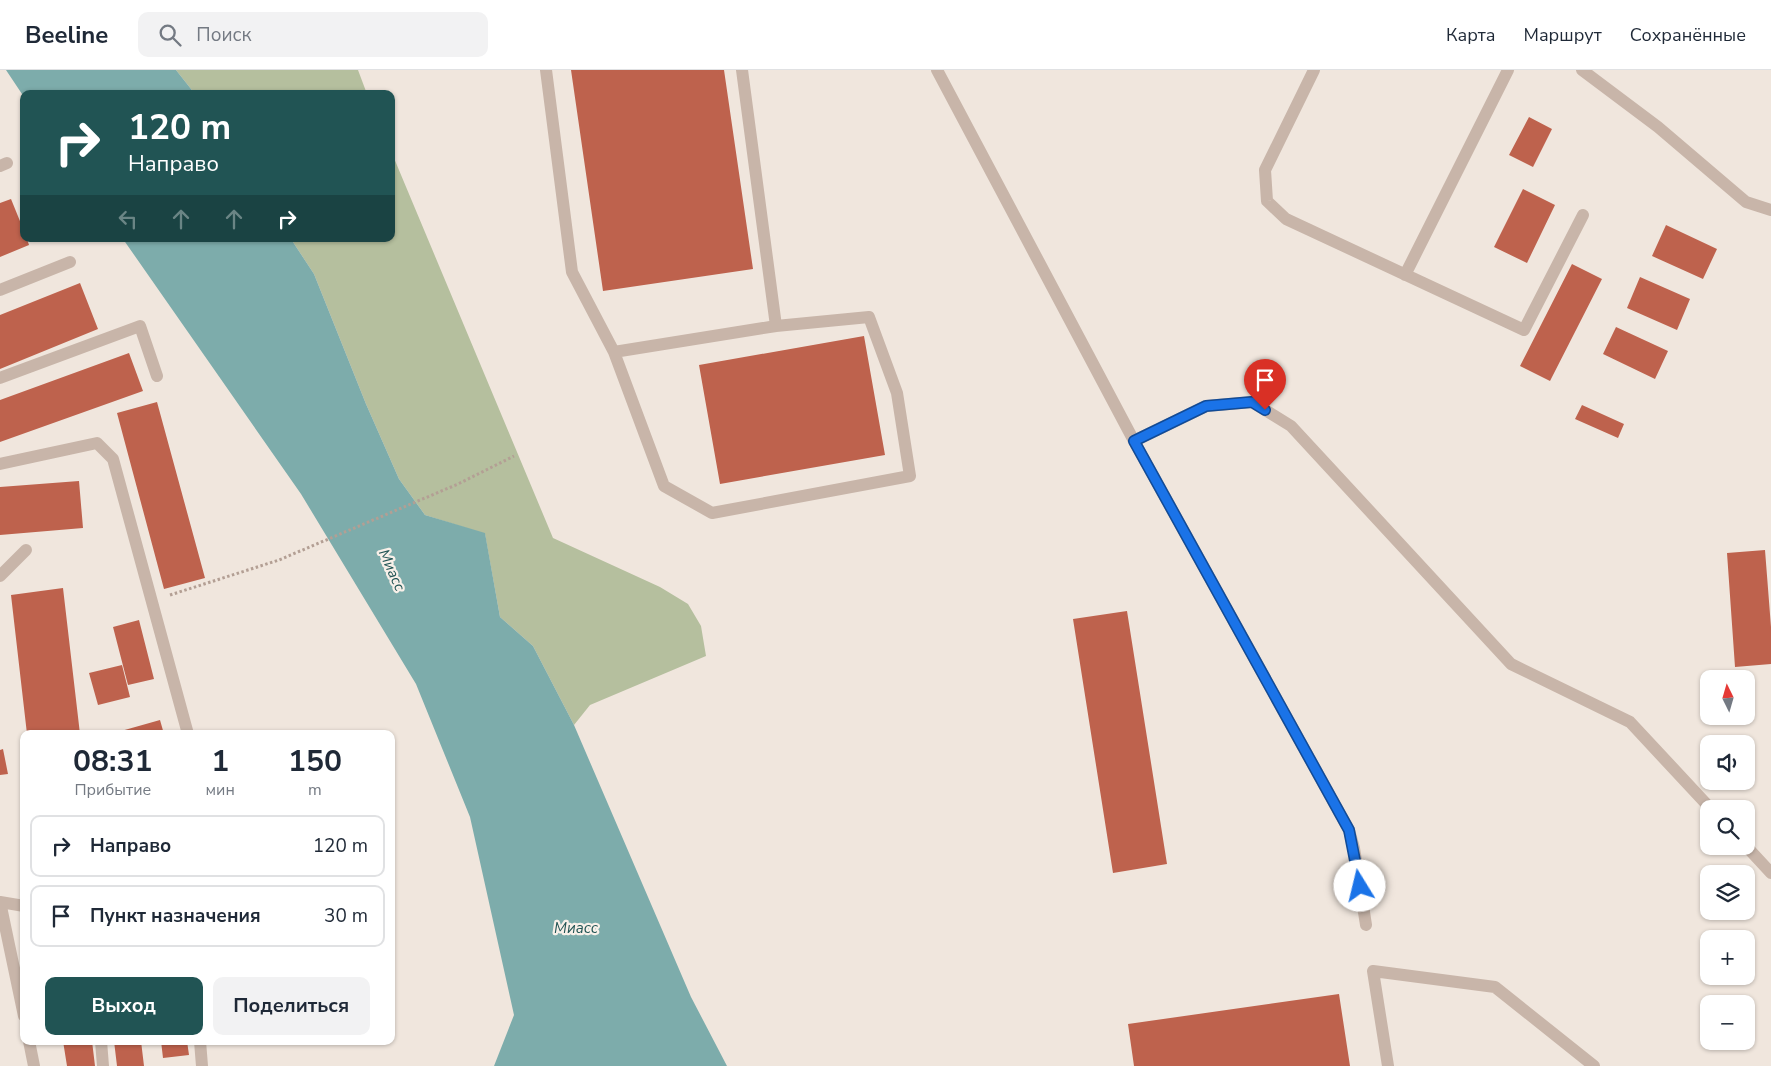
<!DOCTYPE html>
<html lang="ru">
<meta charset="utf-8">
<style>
body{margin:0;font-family:"Nunito Sans",sans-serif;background:#f2f2f3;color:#1f2937;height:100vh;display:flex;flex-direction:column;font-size:19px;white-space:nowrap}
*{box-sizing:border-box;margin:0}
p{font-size:16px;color:#747a83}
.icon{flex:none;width:28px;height:28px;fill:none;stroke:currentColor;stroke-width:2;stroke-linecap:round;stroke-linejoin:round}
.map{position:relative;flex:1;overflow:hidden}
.drawer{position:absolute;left:20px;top:660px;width:375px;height:315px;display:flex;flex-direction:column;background:#fff;border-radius:10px;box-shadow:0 1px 4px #0004}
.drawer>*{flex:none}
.guide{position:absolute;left:20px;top:20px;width:375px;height:152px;border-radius:10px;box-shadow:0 1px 4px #0004;background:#215454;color:#fff;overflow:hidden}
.needle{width:32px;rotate:355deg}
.tools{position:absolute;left:1700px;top:600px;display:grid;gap:10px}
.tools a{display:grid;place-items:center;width:55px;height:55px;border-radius:10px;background:#fff;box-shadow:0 1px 4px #0004;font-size:25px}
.pin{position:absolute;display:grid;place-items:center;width:42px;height:42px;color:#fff;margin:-51px -21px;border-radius:50% 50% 50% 0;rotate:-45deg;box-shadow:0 0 5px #0007}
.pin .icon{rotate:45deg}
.me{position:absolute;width:55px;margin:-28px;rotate:351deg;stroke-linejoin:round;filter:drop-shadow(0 0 4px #0008)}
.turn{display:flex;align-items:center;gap:18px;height:105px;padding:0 25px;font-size:22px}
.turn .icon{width:65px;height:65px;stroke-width:2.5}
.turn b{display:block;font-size:35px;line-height:42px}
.lanes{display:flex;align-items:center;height:48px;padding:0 25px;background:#0003;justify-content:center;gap:25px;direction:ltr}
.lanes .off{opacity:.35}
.eta{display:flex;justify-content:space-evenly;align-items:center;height:85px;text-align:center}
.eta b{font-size:30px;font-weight:700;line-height:35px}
.action{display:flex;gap:10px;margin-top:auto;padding:10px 25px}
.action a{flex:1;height:58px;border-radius:10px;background:#215454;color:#fff;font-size:20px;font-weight:700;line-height:58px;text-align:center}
.action a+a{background:#f2f2f3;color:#1f2937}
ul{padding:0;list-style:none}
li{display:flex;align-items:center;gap:15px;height:62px;margin:0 10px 8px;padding:0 15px;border:2px solid #e0e1e3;border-radius:10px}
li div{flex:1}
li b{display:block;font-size:19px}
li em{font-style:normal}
header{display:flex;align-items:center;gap:30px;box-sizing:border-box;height:70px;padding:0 25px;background:#fff;border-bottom:1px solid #e0e1e3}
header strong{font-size:24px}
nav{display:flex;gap:28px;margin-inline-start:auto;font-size:18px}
.search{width:350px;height:45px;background:#f2f2f3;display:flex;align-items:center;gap:12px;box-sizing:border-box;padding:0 18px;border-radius:10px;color:#747a83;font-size:19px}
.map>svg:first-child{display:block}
.green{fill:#b5bf9e}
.water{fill:#7dacab}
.building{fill:#be624d}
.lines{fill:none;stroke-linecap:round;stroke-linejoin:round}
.path{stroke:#b39f94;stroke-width:3;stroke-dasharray:2.5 2.5;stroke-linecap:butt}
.service{stroke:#c8b5a9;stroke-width:12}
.route-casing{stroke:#114b97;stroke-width:12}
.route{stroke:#1a73e8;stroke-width:9}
.labels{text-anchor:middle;stroke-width:4.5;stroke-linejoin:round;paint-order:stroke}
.water-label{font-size:15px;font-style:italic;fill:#215454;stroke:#f8f0e9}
</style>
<header>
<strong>Beeline</strong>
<div class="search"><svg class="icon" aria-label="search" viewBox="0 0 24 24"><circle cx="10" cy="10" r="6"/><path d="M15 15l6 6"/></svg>Поиск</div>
<nav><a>Карта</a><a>Маршрут</a><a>Сохранённые</a></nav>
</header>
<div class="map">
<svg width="1771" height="996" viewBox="0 0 1771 996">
<rect width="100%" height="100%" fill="#f0e6dd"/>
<path class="green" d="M176,0H358L367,24H195Z
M391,81L553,468L660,517L688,534L701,556L706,586L590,635L574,655L533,576L500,547L485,464L425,445L399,409L366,334L314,204L291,169H391Z"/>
<path class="water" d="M6,0H176L195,24H24V27Z
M123,169H291L314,204L366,334L399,409L425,445L485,463L500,547L533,576L574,655L691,927L727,996H494L514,945L470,747L416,614L301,424Z"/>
<path class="building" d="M571,0H724L753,199L603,221Z
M1529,47L1552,59L1533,97L1509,85Z
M1523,119L1555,135L1527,193L1494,177Z
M11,129L24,161V169H27L29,175L0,187V133Z
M1666,155L1717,179L1703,209L1652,186Z
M1572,194L1602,209L1550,311L1520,296Z
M1640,207L1690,229L1677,260L1627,238Z
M80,213L98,259L0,299V245Z
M1616,257L1668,281L1655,309L1603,284Z
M864,266L885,385L720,414L699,295Z
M129,283L143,321L0,372V330Z
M157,332L205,508L164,519L117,343Z
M1582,335L1624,354L1618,368L1575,349Z
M79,411L83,458L0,465V417Z
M1765,480L1771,557V594L1735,597L1727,483Z
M63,518L80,664H27L11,525Z
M1127,541L1167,794L1113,803L1073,549Z
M139,550L154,609L128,615L113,557Z
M122,595L130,627L98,635L89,603Z
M160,650L164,664H114V663Z
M3,679L8,704L0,705V680Z
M1339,924L1350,996H1134L1128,954Z
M63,971H92L95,996H67Z
M114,971H141L144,996H117Z
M161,971H187L189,985L163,988Z"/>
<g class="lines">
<path class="path" d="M170,525L279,490L458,414L514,386"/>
<path class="service" d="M546,0L572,202L614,282L664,416L712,443L910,406L897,323L869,247L776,256L742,0
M937,0L1134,371L1349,760L1354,778L1366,855
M1314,0L1265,100L1267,131L1286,149L1524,260L1583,145
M1582,0L1658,57L1746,132L1771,140
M0,96L7,93
M1405,205L1508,0
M0,220L70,192
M614,282L776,256
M0,308L140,256L157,306
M1134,371L1206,336L1252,332L1291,356L1511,594L1630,652L1711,739
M0,394L97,373L113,389L188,664
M0,506L26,480
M1746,776L1771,803
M0,832L24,946
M0,832L24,836
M29,971L34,996
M101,971L103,996
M200,971L202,996
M1388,996L1373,901L1495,917L1594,996"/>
</g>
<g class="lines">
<g class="route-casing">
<path id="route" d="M1265,340L1252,332L1206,336L1134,371L1349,760L1360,816"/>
</g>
<use href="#route" class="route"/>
</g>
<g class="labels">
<g class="water-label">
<text transform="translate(392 500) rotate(66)" y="5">Миасс</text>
<text x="576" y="863">Миасс</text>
</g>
</g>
</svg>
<div class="tools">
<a><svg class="needle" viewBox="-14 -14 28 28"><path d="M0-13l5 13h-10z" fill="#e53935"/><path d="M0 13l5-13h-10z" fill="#747a83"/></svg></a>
<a><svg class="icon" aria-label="sound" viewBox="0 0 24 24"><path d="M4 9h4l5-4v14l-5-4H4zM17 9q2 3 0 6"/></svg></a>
<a><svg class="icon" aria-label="search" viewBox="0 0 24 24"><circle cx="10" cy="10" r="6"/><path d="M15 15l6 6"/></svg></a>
<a><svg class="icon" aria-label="layers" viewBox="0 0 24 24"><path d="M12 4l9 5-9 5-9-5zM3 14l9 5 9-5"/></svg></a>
<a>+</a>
<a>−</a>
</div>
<div class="pin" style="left:1265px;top:340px;background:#d93025"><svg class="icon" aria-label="arrive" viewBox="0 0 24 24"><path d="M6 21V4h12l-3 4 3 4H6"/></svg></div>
<svg class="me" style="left:1360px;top:816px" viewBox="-20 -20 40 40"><circle r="19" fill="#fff"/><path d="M0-13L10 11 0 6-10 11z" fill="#1a73e8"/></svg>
<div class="guide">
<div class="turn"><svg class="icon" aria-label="right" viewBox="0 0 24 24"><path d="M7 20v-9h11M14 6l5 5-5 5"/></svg><div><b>120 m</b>Направо</div></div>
<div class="lanes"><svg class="icon off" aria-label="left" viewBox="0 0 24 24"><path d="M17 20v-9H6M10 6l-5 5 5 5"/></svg><svg class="icon off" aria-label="ahead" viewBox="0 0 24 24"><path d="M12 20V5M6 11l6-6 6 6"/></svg><svg class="icon off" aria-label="ahead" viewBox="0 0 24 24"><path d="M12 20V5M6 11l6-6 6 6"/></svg><svg class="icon" aria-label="right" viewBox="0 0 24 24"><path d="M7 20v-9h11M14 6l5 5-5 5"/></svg></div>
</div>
<section class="drawer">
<div class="eta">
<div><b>08:31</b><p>Прибытие</p></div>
<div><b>1</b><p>мин</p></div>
<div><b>150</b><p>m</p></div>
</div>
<ul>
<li><svg class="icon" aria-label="right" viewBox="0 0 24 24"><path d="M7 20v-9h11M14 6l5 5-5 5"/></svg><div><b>Направо</b></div><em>120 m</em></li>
<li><svg class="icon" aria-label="arrive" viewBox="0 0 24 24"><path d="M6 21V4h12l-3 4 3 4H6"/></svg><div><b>Пункт назначения</b></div><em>30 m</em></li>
</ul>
<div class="action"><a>Выход</a><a>Поделиться</a></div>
</section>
</div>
